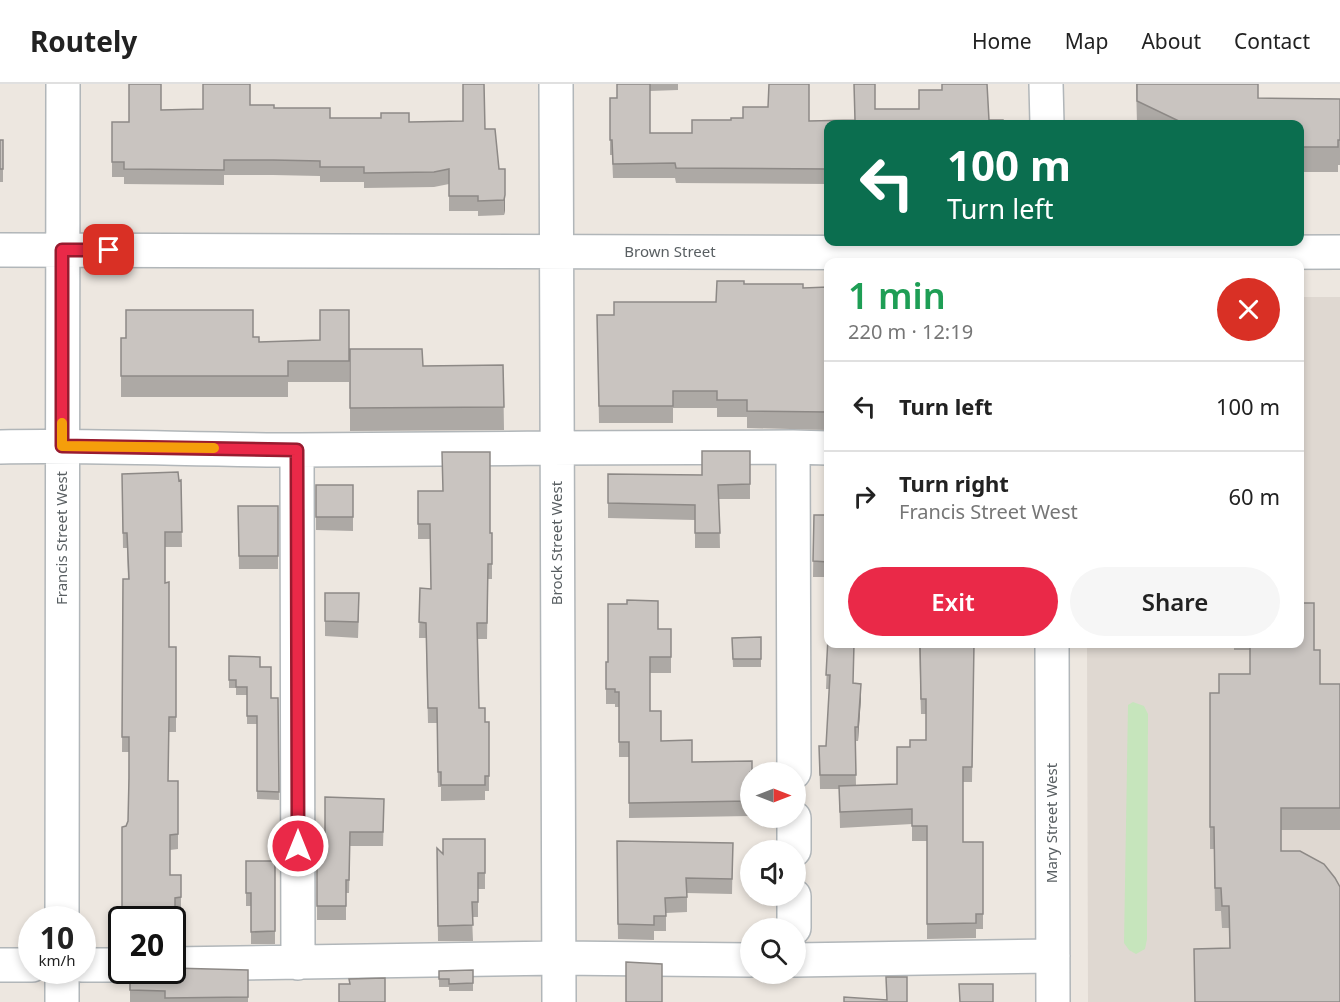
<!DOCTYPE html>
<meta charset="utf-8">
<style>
body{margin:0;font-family:"Noto Sans",sans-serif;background:#f6f6f6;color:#222;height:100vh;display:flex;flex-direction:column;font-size:22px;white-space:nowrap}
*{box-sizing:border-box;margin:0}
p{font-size:20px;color:#767676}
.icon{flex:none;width:33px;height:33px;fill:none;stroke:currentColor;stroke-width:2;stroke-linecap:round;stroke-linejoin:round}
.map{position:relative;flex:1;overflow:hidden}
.drawer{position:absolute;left:824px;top:174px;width:480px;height:390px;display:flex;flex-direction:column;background:#fff;border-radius:12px;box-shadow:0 3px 9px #0003}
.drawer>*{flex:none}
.hud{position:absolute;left:824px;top:36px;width:480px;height:126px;border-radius:12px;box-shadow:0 3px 9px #0003;background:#0b6e4f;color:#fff;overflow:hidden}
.needle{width:39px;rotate:90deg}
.buttons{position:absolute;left:740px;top:678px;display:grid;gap:12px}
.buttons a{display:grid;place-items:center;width:66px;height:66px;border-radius:50%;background:#fff;box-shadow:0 3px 9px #0003;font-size:30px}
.speed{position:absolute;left:18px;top:822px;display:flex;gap:12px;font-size:30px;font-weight:700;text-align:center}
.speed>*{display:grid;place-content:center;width:78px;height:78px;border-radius:50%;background:#fff;box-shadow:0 3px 9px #0003;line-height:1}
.speed small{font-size:15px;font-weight:400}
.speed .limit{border:3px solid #111;border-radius:9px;background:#fff;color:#111}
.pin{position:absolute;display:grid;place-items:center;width:51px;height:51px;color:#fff;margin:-26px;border-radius:12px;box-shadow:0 3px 9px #0006}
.me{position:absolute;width:66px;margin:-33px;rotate:0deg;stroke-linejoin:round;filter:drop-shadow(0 0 4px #0008)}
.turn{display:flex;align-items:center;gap:21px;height:126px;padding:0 24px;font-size:27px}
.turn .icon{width:78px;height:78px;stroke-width:2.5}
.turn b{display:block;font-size:42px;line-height:51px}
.round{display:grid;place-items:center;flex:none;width:63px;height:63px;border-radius:32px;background:#f6f6f6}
.headline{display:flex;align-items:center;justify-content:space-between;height:102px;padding:0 24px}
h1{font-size:36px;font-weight:600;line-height:45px;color:#1e9e55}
.action{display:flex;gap:12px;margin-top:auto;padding:12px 24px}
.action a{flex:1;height:69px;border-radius:36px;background:#ea2948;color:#fff;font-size:24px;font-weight:600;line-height:69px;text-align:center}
.action a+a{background:#f6f6f6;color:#222}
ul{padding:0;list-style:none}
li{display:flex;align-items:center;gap:18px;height:90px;padding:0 24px;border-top:2px solid #e0e0e0}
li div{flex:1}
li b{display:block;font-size:22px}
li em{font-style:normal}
header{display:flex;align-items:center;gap:36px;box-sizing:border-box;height:84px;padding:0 30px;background:#fff;border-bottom:2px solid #e0e0e0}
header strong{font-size:28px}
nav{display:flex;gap:33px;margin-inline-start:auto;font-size:21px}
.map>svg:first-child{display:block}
.education{fill:#dfd8d1}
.green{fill:#c6e5bc}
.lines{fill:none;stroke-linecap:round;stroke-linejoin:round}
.minor-casing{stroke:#b1b6b9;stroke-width:36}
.minor{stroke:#fff;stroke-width:33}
.wall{fill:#ada9a5}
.shaded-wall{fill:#8d8986}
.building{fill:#c9c4c0;stroke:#8d8986;stroke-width:1.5}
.route-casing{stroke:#981b2f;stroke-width:15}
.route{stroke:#ea2948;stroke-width:10}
.slow{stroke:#f59e0b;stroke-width:10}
.labels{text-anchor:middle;stroke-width:4.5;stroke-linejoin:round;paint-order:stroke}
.street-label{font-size:15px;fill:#595f62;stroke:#fff}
</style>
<header>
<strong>Routely</strong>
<nav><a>Home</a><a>Map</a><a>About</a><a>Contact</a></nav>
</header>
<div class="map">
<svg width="1340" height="918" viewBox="0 0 1340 918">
<rect width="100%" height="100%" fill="#ede7e0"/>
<path class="education" d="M1299,213H1340V918H1088L1087,560H1299Z"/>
<path class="green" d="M1133,618L1144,622L1148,630L1147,855L1145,865L1136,870L1129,866L1124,859L1128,621Z"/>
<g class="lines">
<g class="minor-casing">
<path id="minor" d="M556,0L559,918
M1046,0L1047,40
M0,166L1008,169L1340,168
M0,363C100,361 199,366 299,366C464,365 628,363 793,363
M297,366L298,879
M1052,560L1053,918
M794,688L793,363L828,364
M794,734V766
M794,812V844
M62,836L63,0
M795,876L1053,872
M172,880L559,874L750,876
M0,881H32
M82,881H122
M62,886V918"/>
</g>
<use href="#minor" class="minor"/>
</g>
<path class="wall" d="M617,0H678V6L650,7V49H692L809,37L855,36L875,25L989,36L828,40V100L676,99L675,94H613L612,71H610V14H617Z
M1136,0H1258V14L1340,15V81H1338V88H1299V40H1137Z
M250,21L274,24L330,34L409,38L485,45L499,85H505V126L504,131L478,132V127H449V100L434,103L364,104V98H320V92L273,91H224V101L124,100V93H112V38H129L161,26L203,25Z
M0,56H3V98H0Z
M744,200L803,204L828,203V346L747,344V333H717V324H673V339H599L597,231H614L716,218Z
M349,226V298H288V313H121V254L253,253L259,258L320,256Z
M350,265L423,282L503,281L504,346L350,347Z
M750,367V415H719L720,464H695V436L608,434V390L702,391Z
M122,390L181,396L182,463H165V499L169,563H176V648H169L168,697H178V765L170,766V791L181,813V829H175V861L126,742L128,737L129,668H122L123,495H128L127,464H123Z
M316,401H353V447L316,446Z
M418,407L490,449H492V495H488L487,555H478L479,624L485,638H489V707H485V716L441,717V703H438L437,639H428L426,554H419L420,504L431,505L430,455H418Z
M238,422H278V485H239Z
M814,431H828V493H813Z
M1299,519L1314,566L1320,600H1340V746H1281L1230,864L1229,844H1222L1221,827H1215L1214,765H1210V609H1219L1250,590V566H1234V560H1299Z
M359,525L358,554L325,552V537Z
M658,545H671V589H650V627L661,657L692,678L750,688V732L629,734V673H619V623H615V620H606V578H608Z
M761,553V583H733L732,554Z
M828,554L861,614L858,657H855L856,701L897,700L910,663L926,656V630H921L919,560H974L972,698H963V758H983V845H976V854L927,855V757H912V740L840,744L839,705H820L819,662H826L830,605H826Z
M229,572L260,583L271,614H278L279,716L257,715V640H247V611H236V604H229Z
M384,728L383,762H350L349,809H346V836H317V761H325Z
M443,755H485V805H478V833H472L473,857H438L437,764L443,770Z
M617,757L733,759L732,810L687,809V828L666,829V847H654V856L618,855Z
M246,777H275V860H251V822H246Z
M130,886H248V918H130Z
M473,886V907H449V903H439V887Z"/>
<path class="shaded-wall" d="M505,111V126L504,131V116Z
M861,600V614L858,657V643Z
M175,846V861L172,862V847Z"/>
<path class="building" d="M129,0H161V26L203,25V0H250V21H274V24H330V34H381V29H409V38L463,37V0H484L485,45H495L499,85H505V111L504,116L478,117V112H449V85L434,88L364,89V83H320V77L273,76H224V86L124,85V78H112V38H129Z
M617,0H650V49H692V36H731V34H743V23H768L769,0H809V37L855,36L854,0H875V25H919V6H942V0H987L989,36H1003V40H828V85L676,84L675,79L613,80L612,56H610V14H617Z
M1137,0H1258V14L1340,15V56H1338V63H1299V40H1185L1137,17Z
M0,56H3V85H0Z
M717,197H744V200H803V204L828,203V328L747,327V316H717V307H673V322H599L597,231H614V218H716Z
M126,226H253V253H259V258L320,256V226H349V277H288V292H121V254H126Z
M350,265H422L423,282L503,281L504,323L350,324Z
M702,367H750V400L718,401L720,449H695V421L608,419V390L702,391Z
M442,368H490V449H492V480H488L487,539H477L479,624H485V638H489V692H485V701H441V688H438L437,624H428L426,539L419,538L420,504L431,505L430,440H418V407H443Z
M178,388L179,397L181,396L182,448H165V499L169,498V563H176V633H169L168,697H178V750L170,751V791H181V813L175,814V846L172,847V836H122V743L126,742L128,737L129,694V653H122L123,495H129L127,449H123L122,390Z
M316,401H353V433H316Z
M238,422H278V472H239Z
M814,431H828V478L813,477Z
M1299,500V519H1314V566H1320V600H1340V724H1281V767H1300L1324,780L1335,794L1340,803V918H1195L1194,865L1230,864L1229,822H1222L1221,804H1215L1214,743H1210V609H1219V590H1250V560H1299Z
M325,509H359L358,538L325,537Z
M627,516L658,517V545H671V573H650V627H661V657L692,656V678L752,677V688H750V717L629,719V658H619V608H615V605H606V578H608V520H627Z
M761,553V575H733L732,554Z
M828,554V560H854L853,599L861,600L858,643H855L856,691H820L819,662H826L830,591H826Z
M920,560H974L972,683H963V758H983V830H976V839L927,840V742H912V725L840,728L839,702L897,700V663H910V656H926V615H921Z
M229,572L260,573V583H271V614H278L279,708L257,707V632H247V603H236V596H229Z
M325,713L384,715L383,748H350L349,796H346V822H317V761H325Z
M443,755H485V789H478V818H472L473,841L438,842L437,764L443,770Z
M617,757L733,759L732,795L686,794L687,813L665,814L666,832H654V841L618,840Z
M246,777H275V847L251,848V809H246Z
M626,878L662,880V918H626Z
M172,884L248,886V913L165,914V907L130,906V886H172Z
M473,886V899L449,900V895H439V887Z
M886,893H907V918H844V913L887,916Z
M385,894V918H339V900H350L349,895Z
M959,900H993V918H960Z"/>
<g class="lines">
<g class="route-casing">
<path id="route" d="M109,166H62V362L297,366L298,762"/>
</g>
<use href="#route" class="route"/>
<path class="slow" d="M62,339V362L214,364"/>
</g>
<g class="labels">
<g class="street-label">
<text x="670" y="173">Brown Street</text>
<text transform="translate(62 454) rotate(-90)" y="5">Francis Street West</text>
<text transform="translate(557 459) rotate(-90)" y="5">Brock Street West</text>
<text transform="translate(1052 739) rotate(-90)" y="5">Mary Street West</text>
</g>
</g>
</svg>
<div class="buttons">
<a><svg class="needle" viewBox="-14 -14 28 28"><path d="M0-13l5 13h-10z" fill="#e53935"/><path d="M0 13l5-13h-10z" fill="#767676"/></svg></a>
<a><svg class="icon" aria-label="sound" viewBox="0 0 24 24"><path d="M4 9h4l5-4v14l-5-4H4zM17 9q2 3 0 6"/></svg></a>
<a><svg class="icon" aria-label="search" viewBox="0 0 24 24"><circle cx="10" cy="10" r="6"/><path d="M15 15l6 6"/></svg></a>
</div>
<div class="speed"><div>10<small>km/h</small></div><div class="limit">20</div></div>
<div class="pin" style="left:109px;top:166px;background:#d93025"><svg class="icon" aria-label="arrive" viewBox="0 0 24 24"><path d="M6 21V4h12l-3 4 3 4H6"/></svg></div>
<svg class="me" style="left:298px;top:762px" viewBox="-20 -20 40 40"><circle r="17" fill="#ea2948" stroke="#fff" stroke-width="3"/><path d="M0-11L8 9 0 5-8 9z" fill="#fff"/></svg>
<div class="hud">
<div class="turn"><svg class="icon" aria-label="left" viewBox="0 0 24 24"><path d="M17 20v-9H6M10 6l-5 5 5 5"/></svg><div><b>100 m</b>Turn left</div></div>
</div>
<section class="drawer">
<div class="headline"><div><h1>1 min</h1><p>220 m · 12:19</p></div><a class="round" style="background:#d93025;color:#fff"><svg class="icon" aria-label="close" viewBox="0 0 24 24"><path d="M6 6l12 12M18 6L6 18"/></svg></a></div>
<ul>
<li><svg class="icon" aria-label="left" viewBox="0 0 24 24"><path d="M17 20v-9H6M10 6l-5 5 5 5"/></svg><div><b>Turn left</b></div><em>100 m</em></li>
<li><svg class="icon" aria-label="right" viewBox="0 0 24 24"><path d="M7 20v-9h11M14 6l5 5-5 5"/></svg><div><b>Turn right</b><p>Francis Street West</p></div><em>60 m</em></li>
</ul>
<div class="action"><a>Exit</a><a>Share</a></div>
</section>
</div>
